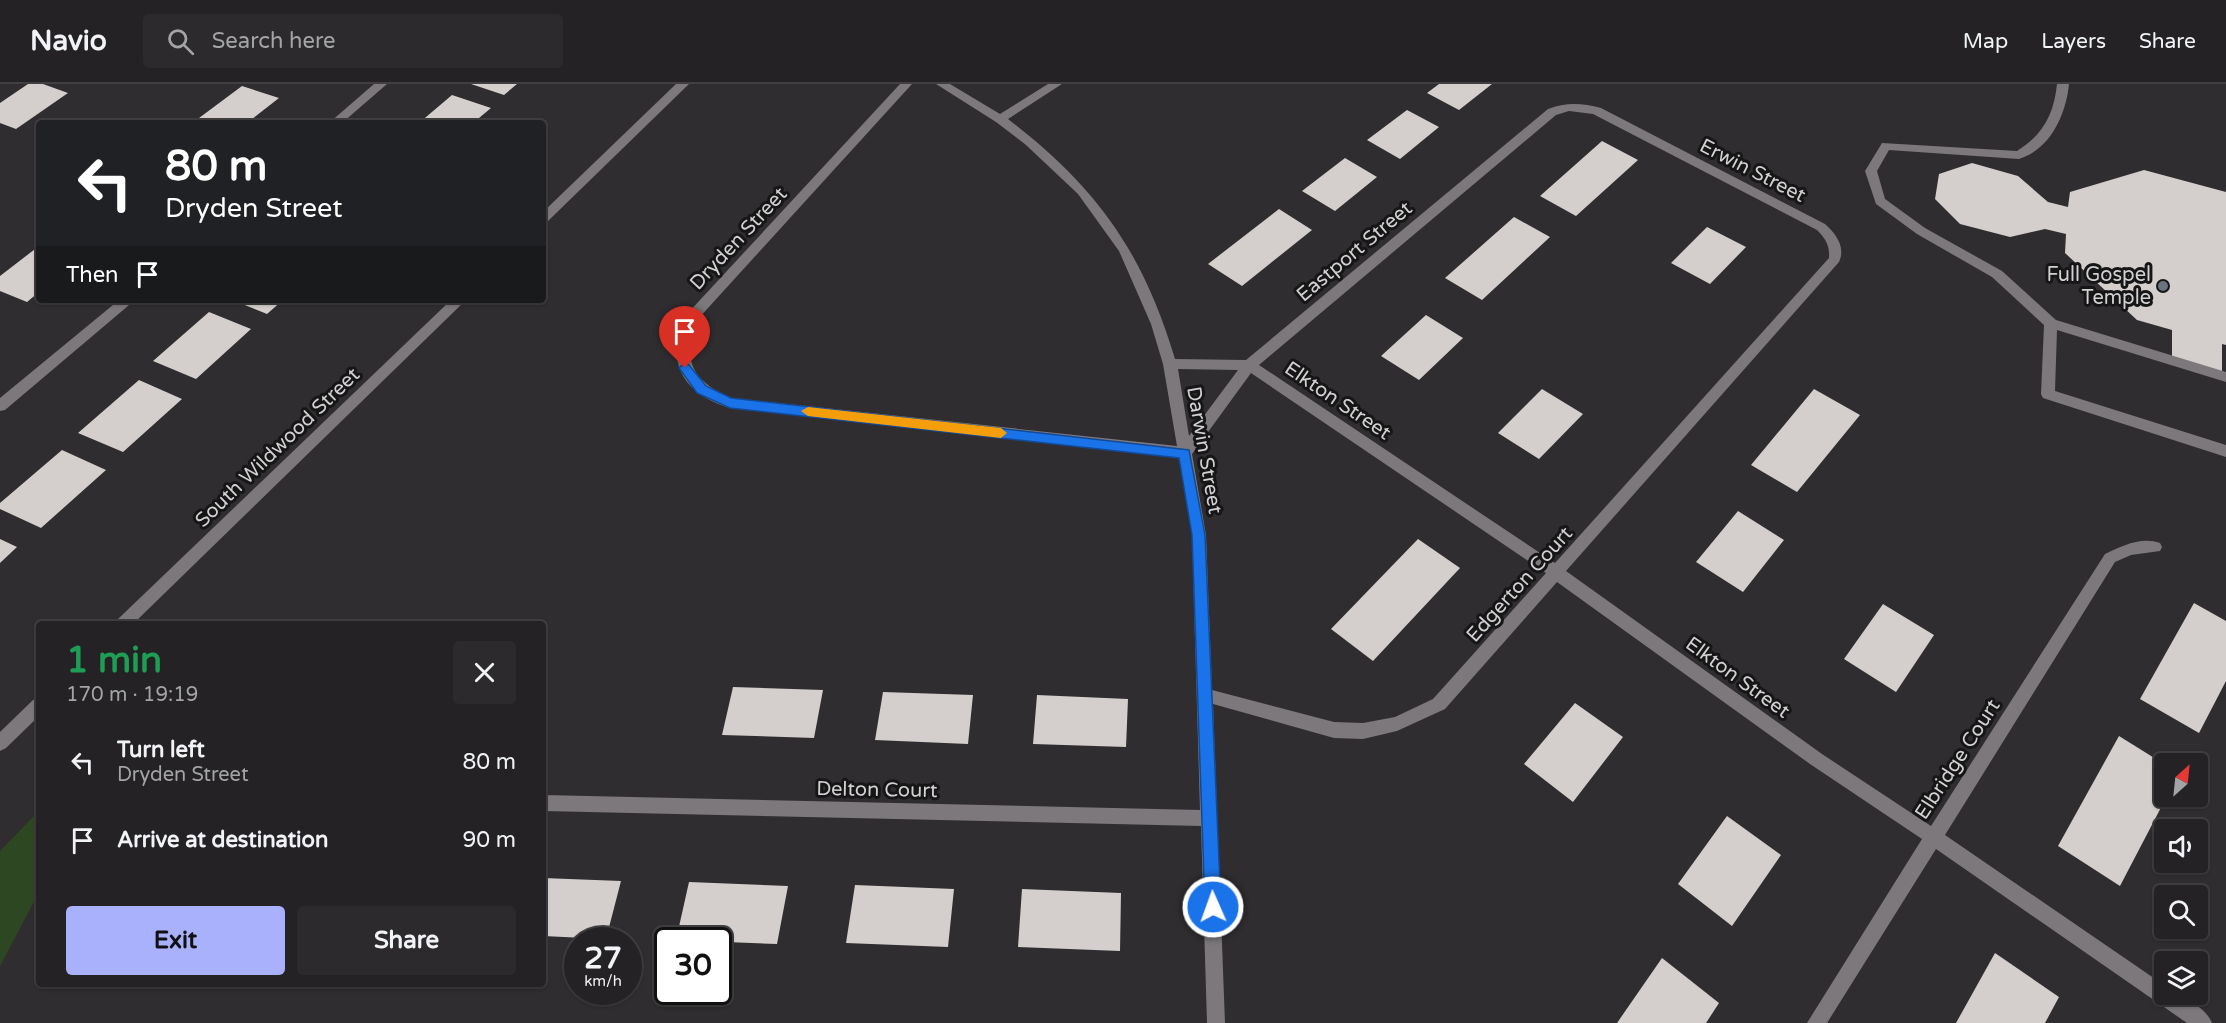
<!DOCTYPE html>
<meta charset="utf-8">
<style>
body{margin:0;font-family:"Varela Round",sans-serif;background:#2c2a2c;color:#f1f3f6;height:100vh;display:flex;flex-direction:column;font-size:22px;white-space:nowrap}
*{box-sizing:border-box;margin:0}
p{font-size:20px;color:#a3a4a6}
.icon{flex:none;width:33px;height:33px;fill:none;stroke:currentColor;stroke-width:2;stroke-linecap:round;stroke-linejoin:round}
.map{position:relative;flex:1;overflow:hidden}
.panel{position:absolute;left:36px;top:537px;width:510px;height:366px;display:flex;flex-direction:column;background:#242224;border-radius:6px;box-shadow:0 2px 4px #0004,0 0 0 2px #413f41}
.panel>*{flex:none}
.hud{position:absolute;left:36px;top:36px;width:510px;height:183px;border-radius:6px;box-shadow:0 2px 4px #0004,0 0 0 2px #413f41;background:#202124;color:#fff;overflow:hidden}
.needle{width:39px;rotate:27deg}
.fabs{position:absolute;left:2154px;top:669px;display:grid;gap:12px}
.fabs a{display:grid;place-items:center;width:54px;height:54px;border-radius:6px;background:#242224;box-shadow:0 2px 4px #0004,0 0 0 2px #413f41;font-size:30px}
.speed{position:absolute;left:564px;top:843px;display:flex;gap:12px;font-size:30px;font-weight:700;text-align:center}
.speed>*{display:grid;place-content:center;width:78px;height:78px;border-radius:50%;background:#242224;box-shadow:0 2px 4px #0004,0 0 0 2px #413f41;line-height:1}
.speed small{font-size:15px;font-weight:400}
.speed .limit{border:3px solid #111;border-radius:9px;background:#fff;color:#111}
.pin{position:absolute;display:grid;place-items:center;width:51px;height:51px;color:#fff;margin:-62px -26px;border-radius:50% 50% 50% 0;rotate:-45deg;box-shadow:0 0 6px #0007}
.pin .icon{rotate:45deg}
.me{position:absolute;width:66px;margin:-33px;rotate:358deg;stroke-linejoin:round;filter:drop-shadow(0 0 4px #0008)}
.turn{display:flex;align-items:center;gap:21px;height:126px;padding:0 30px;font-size:27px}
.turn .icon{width:78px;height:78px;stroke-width:2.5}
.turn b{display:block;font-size:42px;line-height:51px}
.then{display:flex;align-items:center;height:57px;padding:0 30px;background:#0003;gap:12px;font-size:22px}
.round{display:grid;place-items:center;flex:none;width:63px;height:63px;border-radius:6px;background:#2c2a2c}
.head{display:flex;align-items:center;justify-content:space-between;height:102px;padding:0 30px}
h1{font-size:36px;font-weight:800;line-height:45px;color:#1e9e55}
.cta{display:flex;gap:12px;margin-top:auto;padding:12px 30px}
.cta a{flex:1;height:69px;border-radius:6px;background:#a9b0fc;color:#111;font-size:24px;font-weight:800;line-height:69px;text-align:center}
.cta a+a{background:#2c2a2c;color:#f1f3f6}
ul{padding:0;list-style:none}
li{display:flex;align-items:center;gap:18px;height:78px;padding:0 30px}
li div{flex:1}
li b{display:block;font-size:22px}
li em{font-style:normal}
header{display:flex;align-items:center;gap:36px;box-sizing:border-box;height:84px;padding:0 30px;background:#242224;border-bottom:2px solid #413f41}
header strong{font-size:28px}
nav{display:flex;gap:33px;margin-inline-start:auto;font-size:21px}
.search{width:420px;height:54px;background:#2c2a2c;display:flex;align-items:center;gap:15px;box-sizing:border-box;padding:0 21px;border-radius:6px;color:#a3a4a6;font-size:22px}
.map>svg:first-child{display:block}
.green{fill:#2e4723}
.building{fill:#d4cfcc}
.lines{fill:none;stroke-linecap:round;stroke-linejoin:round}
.minor{fill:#7c787b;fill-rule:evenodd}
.route{fill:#1a73e8;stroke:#114b97;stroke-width:1.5}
.slow{fill:#f59e0b}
.worship-dot{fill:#6b7280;stroke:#171617;stroke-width:2}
.labels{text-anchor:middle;stroke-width:6;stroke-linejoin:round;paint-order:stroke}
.street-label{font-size:20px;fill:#d2d0d2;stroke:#171617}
.poi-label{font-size:20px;fill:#d2d0d2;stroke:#171617;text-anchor:end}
</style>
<header>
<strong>Navio</strong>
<div class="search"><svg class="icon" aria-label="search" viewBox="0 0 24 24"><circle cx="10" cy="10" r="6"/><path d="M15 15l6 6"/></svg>Search here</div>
<nav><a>Map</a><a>Layers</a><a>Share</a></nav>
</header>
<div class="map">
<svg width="2226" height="939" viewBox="0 0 2226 939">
<rect width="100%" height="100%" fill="#302d30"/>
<path class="green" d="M39,727V808L0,882V767Z"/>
<path class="building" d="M28,0H43L68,9L16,45L0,39V19Z
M471,0H517L504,11Z
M1439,0H1492L1459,26L1427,9Z
M242,2L279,14L247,39L195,37Z
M452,11L491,24L473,39H419Z
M1407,26L1439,43L1400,75L1367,56Z
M1602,57L1638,76L1576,132L1540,112Z
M1345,74L1377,93L1335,127L1302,107Z
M1972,79L2018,92L2048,118L2068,123L2070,108L2144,86L2226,108V261L2222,260V291L2172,276V246L2137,236L2065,169L2066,150L2045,145L2010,153L1960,140L1935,115L1939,90Z
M1279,125L1312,146L1242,202L1208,180Z
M1514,133L1550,153L1482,216L1445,194Z
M1707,143L1746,163L1710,200L1671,179Z
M39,162V208L27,218L0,207V192Z
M232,216H283L267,230Z
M209,228L251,245L196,295L153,277Z
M1426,231L1463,254L1419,296L1381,272Z
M139,296L182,315L123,368L78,349Z
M1542,305L1583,330L1539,375L1498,349Z
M1814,305L1860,331L1797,408L1751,381Z
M62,366L106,386L41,444L0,425V419Z
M1738,427L1784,456L1743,508L1696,478Z
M0,455L17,463L0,479Z
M1418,455L1460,484L1373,577L1331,545Z
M2194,519L2226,537V597L2199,649L2140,615Z
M1883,520L1934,551L1896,608L1844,575Z
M733,603L823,606L814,654L722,651Z
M883,608L973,611L968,660L875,656Z
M1037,611L1128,615L1126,663L1033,660Z
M1575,619L1623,653L1573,718L1524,680Z
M2119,652L2164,680V712H2167L2120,802L2058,762Z
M1727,732L1781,771L1732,842L1678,800Z
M543,794L621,797L606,855L543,852Z
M689,798L788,802L777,860L676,856Z
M855,801L954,805L948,863L846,859Z
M1022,805L1121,809L1120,867L1018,863Z
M1995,869L2059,913L2045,939H1956Z
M1662,874L1719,919L1706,939H1617Z"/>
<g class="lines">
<path class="minor" d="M374,0H387L342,39H329Z
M676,0H689L547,138L543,139V128Z
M900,0H912L698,235C681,275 691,297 732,314L1177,362L1163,280L1151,240L1119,167L1078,110L1026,61L996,38L936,0H950L1000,30L1048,0H1062L1008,35C1097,103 1143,168 1175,275L1246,276L1548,25C1566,18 1582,19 1601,24L1825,140C1836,150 1846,163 1839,178L1566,487L1822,670L1931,742L2105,470C2121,462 2142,452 2160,459L2162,463L2160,467L2131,471L2115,478L1945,751L2164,901V910C2181,910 2206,923 2212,939H2187L1936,765L1827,939H1807L1922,755L1810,680L1557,498L1445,625L1397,647L1363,655L1334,654L1213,620L1225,939H1207L1201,742L543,727V711L1200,726L1192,451L1179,374L730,324C681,309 663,275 688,229ZM1569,27L1593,30L1817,146C1825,154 1830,161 1829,174L1555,479L1259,281L1556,31ZM1178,285L1238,286L1189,352ZM1251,289L1546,489L1433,615L1395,633L1363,639L1334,638L1212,606L1206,451L1192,370Z
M2057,0H2069C2066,30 2051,65 2019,75L1889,66L1877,87L1885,115L1925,144L2002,187L2056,236L2226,288V298L2057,246L2055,307L2226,361V373L2043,314L2041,310L2044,241L1992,193L1917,150L1876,120L1865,87L1882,59L2017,67C2043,51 2054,30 2057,0Z
M119,216H135L5,326L0,327V314Z
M451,216H466L133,540H115L118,535Z
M39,614V632L6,664L0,667V648L33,616Z"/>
</g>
<path class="route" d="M685,279L689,281L706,302L731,314L1189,366L1205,451L1221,823L1219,828L1213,831L1207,828L1205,823L1192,451L1179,374L730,324L697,309L679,284Z"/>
<path class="slow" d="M808,323L1001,344L1007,349L1001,354L808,332L801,327Z"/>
<circle class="worship-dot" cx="2163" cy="202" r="6"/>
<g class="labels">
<g class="street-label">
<text transform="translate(1753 86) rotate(27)" y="7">Erwin Street</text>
<text transform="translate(738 154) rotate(-47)" y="7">Dryden Street</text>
<text transform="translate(1354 167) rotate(-40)" y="7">Eastport Street</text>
<text transform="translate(1338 316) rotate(34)" y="7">Elkton Street</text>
<text transform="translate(277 363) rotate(-44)" y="7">South Wildwood Street</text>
<text transform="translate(1205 366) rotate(80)" y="7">Darwin Street</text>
<text transform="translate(1519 500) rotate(-48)" y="7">Edgerton Court</text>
<text transform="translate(1738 593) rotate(36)" y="7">Elkton Street</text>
<text transform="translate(1957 675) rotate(-57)" y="7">Elbridge Court</text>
<text transform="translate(877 705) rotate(1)" y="7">Delton Court</text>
</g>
<g class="poi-label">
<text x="2151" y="197">Full Gospel<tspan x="2151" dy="23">Temple</tspan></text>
</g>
</g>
</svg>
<div class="fabs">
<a><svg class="needle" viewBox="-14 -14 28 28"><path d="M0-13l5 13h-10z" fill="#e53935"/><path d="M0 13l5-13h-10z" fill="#a3a4a6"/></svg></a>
<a><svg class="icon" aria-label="sound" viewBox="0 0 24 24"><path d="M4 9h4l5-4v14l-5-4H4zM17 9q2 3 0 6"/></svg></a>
<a><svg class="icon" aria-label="search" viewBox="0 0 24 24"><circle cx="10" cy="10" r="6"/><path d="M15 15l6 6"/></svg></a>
<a><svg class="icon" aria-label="layers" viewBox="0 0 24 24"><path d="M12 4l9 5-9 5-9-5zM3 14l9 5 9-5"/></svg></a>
</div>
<div class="speed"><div>27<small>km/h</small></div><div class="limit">30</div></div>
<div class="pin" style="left:685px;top:284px;background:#d93025"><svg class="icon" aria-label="arrive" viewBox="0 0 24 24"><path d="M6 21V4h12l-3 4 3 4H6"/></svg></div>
<svg class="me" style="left:1213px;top:823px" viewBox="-20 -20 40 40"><circle r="17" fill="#1a73e8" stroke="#fff" stroke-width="3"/><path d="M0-11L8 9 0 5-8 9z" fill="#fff"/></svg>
<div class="hud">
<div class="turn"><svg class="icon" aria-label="left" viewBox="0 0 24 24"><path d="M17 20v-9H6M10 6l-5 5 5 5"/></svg><div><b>80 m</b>Dryden Street</div></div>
<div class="then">Then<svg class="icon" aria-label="arrive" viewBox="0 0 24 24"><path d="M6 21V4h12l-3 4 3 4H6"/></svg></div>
</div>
<section class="panel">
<div class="head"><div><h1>1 min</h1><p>170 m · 19:19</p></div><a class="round"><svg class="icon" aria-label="close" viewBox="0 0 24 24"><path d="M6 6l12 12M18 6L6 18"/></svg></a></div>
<ul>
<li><svg class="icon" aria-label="left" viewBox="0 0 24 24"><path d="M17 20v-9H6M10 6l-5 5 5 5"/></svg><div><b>Turn left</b><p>Dryden Street</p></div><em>80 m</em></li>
<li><svg class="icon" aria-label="arrive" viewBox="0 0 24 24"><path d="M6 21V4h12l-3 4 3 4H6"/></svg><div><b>Arrive at destination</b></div><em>90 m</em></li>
</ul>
<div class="cta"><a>Exit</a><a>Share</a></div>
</section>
</div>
